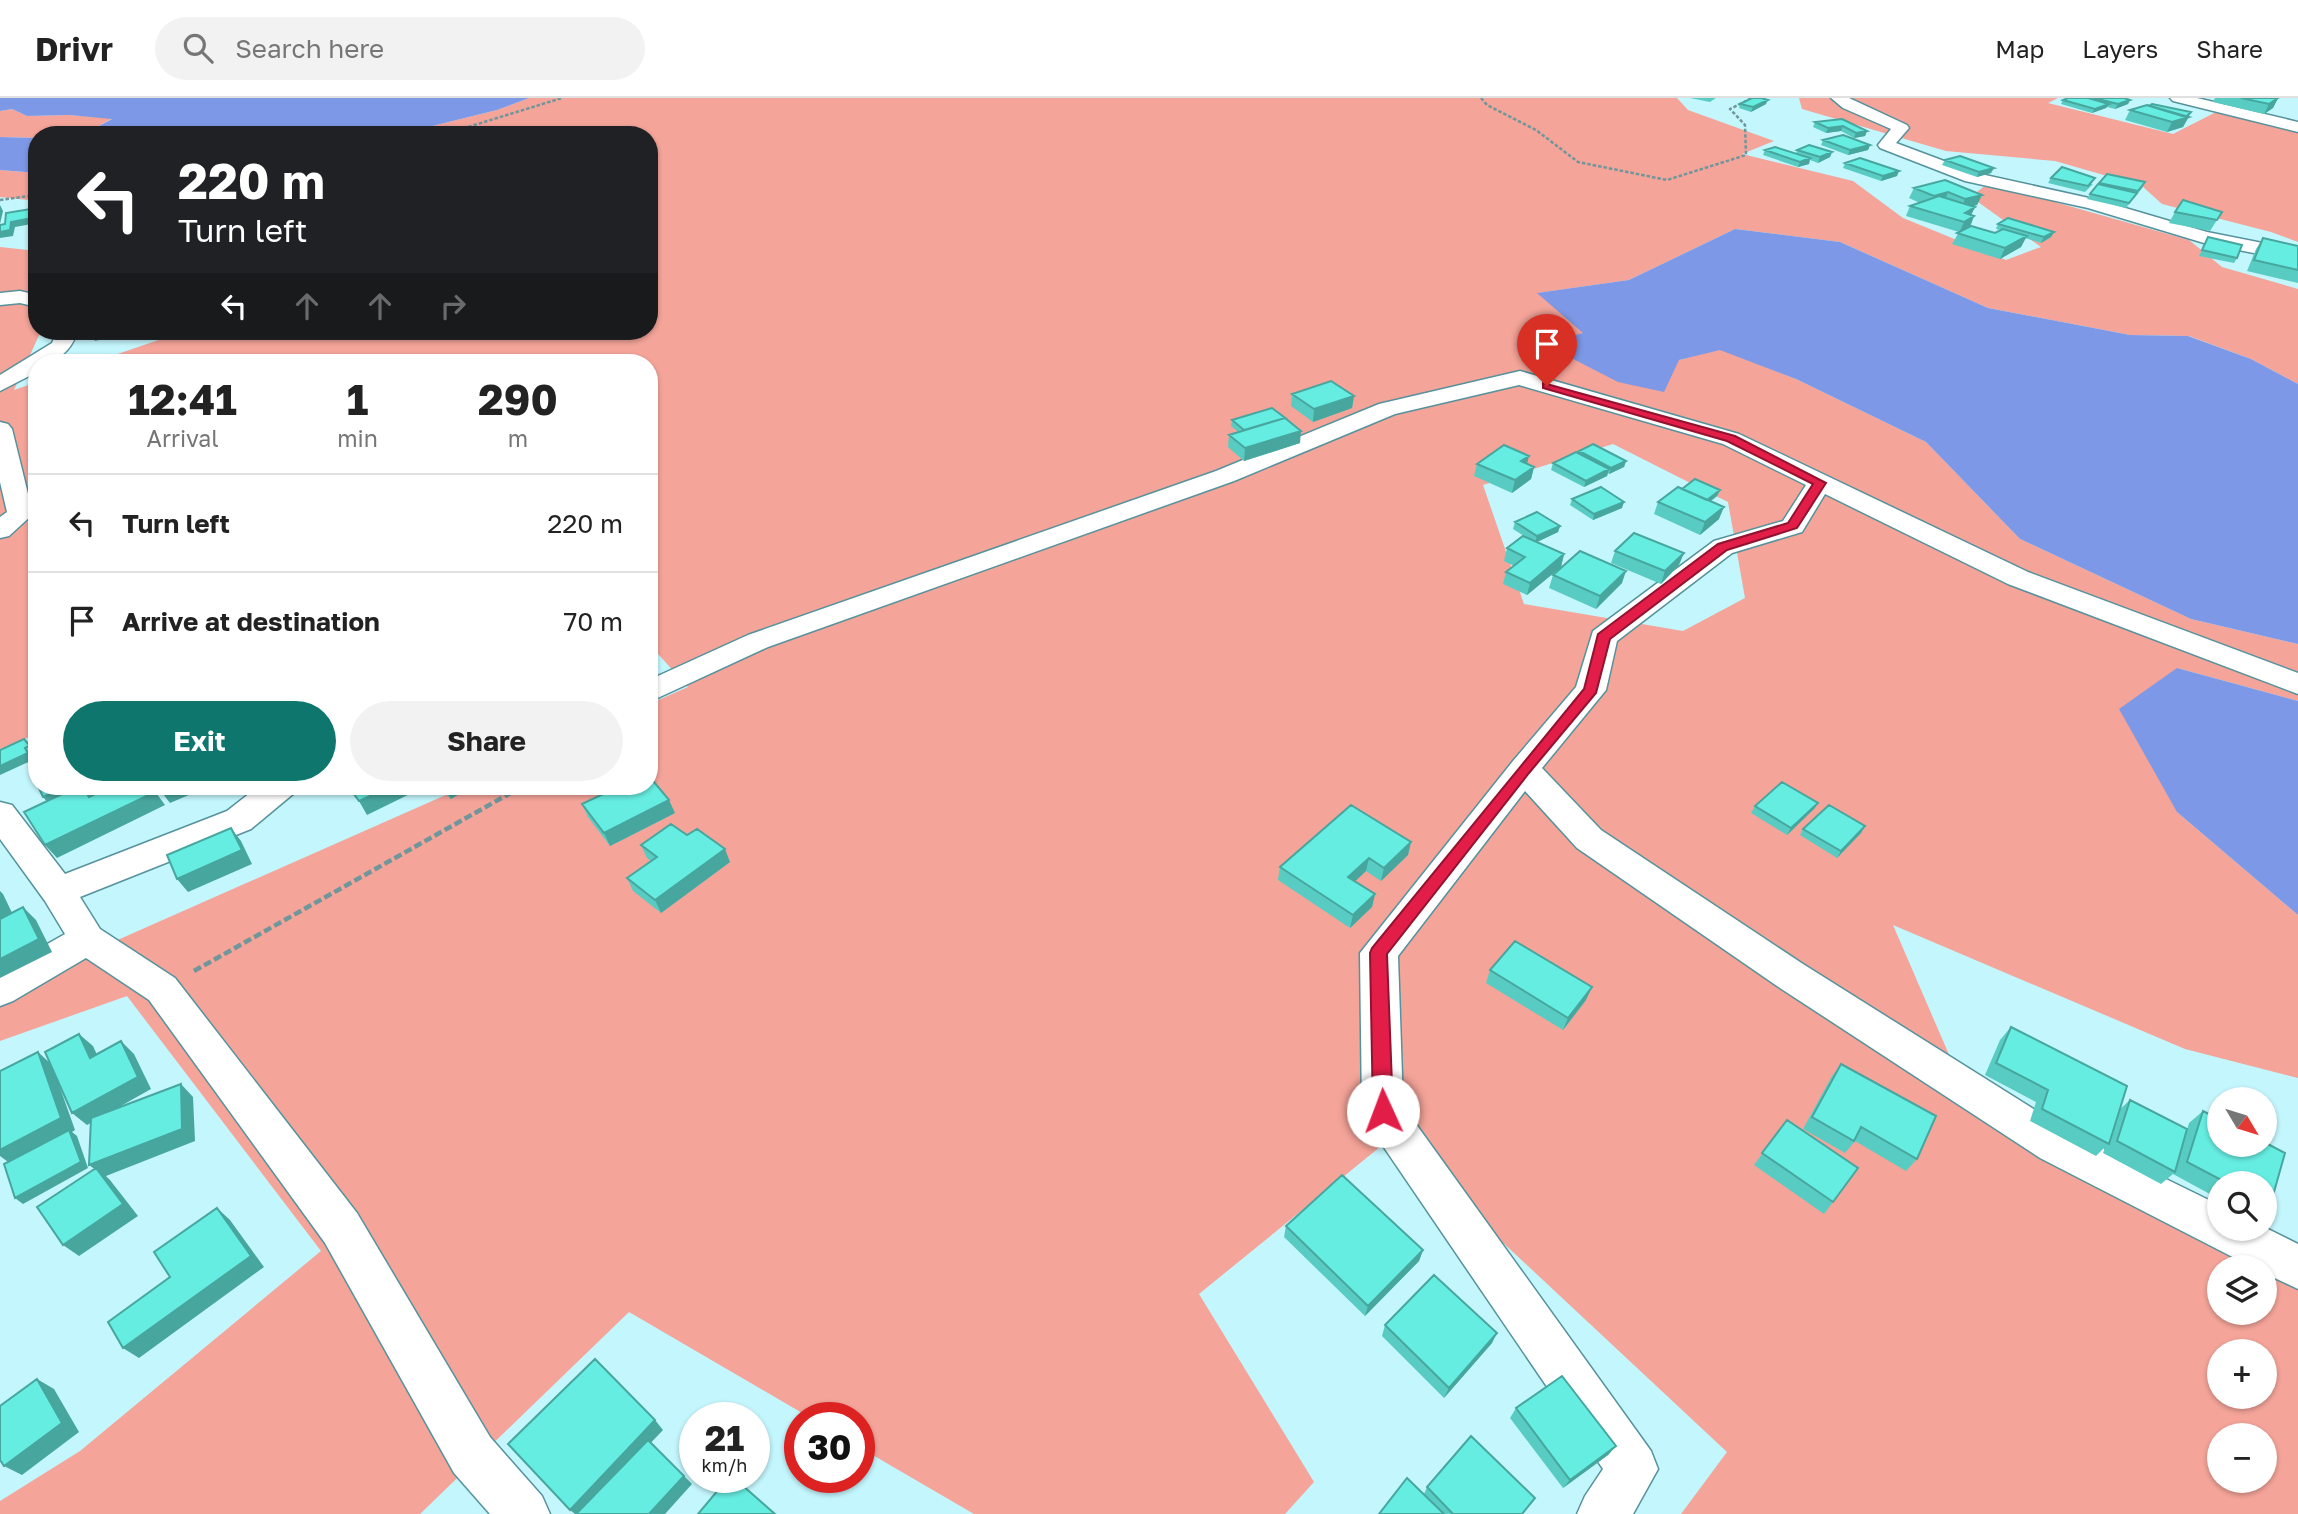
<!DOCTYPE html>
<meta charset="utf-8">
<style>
body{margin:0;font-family:"Golos Text",sans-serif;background:#f2f2f2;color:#222;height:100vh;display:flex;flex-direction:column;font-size:26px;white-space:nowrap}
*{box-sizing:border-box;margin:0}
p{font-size:23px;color:#767676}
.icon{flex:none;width:38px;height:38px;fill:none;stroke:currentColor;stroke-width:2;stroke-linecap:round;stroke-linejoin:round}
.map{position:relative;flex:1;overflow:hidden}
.sheet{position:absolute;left:28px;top:256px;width:630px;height:441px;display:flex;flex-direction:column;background:#fff;border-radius:28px;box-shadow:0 2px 5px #0004}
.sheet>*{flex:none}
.banner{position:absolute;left:28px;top:28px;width:630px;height:214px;border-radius:28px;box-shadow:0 2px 5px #0004;background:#202124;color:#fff;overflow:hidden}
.needle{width:46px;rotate:128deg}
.buttons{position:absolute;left:2207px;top:989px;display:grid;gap:14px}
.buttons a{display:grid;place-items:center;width:70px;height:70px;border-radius:50%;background:#fff;box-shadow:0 2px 5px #0004;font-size:35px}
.speed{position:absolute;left:679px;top:1304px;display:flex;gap:14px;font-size:35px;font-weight:700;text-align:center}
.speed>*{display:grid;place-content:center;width:91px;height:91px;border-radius:50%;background:#fff;box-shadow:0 2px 5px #0004;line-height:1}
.speed small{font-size:18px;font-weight:400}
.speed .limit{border:10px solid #d22;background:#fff;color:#111}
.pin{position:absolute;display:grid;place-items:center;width:60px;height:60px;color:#fff;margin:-72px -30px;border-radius:50% 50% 50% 0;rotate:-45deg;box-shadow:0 0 7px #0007}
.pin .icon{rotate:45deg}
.me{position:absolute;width:77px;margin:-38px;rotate:358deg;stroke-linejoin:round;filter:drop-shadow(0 0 5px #0008)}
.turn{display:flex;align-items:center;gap:24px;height:147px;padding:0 35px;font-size:32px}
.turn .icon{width:91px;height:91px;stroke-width:2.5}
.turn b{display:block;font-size:49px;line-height:60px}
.lanes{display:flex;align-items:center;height:66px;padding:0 35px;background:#0003;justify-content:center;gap:35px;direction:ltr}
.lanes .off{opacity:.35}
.eta{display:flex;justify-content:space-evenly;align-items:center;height:119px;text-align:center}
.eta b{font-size:42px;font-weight:700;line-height:49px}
.action{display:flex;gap:14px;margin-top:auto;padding:14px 35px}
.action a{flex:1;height:80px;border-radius:42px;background:#0f766e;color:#fff;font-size:28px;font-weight:700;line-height:80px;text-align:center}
.action a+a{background:#f2f2f2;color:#222}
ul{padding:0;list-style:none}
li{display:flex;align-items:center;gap:21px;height:98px;padding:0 35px;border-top:2px solid #e0e0e0}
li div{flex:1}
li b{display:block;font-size:26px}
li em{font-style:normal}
header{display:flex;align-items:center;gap:42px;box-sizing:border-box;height:98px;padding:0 35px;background:#fff;border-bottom:2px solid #e0e0e0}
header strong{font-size:33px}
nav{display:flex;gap:38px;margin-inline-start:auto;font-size:24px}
.search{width:490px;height:63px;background:#f2f2f2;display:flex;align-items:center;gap:18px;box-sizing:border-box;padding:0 24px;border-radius:38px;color:#767676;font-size:26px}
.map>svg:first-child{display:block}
.green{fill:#f4a499;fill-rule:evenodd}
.water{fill:#7d98e6}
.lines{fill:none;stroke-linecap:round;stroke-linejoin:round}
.minor-casing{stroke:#55929c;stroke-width:3}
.path-far1{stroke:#6f969b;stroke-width:2.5;stroke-dasharray:3.5 2;stroke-linecap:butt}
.path{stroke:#6f969b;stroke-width:4.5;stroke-dasharray:8 3.5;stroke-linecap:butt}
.minor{fill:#fff;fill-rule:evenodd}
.wall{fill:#58ccc2}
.shaded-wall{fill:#47a69e}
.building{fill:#66ede2;stroke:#47a69e;stroke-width:2}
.route{fill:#e11d48;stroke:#92132f;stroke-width:2}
</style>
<header>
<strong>Drivr</strong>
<div class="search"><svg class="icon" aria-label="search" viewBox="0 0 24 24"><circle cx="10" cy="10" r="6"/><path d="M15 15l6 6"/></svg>Search here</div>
<nav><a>Map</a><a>Layers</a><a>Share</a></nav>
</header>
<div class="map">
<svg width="2298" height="1416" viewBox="0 0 2298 1416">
<rect width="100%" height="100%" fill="#c4f6fd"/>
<path class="green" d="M529,0H1677L1688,12L1774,43L1742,56L1853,83L1903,120L2006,162L2041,149L1971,99L1988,85L2189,142L2222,169L2298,191V286L2251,261L2189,238L2130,237L1988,210L1840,144L1735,131L1629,182L1538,195L1584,235L1543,246L1679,262L1720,251L1796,281L1926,344L2020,441L2191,521L2298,546V603L2177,570V714L2298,817V980L2185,951L1893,827L1963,989L2219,1130L2298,1149V1416H1681L1727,1354L1391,1040L1199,1196L1314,1384L1285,1416H974L859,1349V1320L809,1319L629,1214L420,1416H0V1403L80,1353L321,1153L127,898L0,943V894L466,688H649V606L688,589L649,546V264H94L185,233H649V37H396L497,12ZM1613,346L1728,404L1745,500L1683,533L1524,506L1483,387ZM2219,1169H2264V1214H2219ZM2219,1253H2264V1298H2219ZM2219,1337H2264V1382H2219Z
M1799,0H2058L2048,5L2173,36L2222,11L2298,30V144L2271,134L2162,106L2142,88L2055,63L1946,53L1802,11Z
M12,11L27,18L69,17L113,20L86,35L37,37V40L0,39V13Z
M0,72L37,75V103L0,99Z
M0,149L37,153V233H41L14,292L37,284V636L0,651Z"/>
<path class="water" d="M0,0H529L497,12L396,37H70L86,35L112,21L69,17L27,18L12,11L0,13Z
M0,39L37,40V75L0,72Z
M1735,131L1840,144L1988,210L2130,237L2188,238L2251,261L2298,286V546L2191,521L2020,441L1926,344L1796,281L1720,252L1679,262L1664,294L1618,284L1542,245L1583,235L1537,195L1629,182Z
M2177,570L2298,603V817L2177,714L2119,611Z"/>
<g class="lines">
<g class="minor-casing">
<path id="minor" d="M1831,0H1849L1907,27L1909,30L1896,45L1976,75L2098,102L2207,134L2298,152V164L2204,145L2088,110L1965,83L1880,50L1878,47L1891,31L1843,10Z
M2170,0H2197L2298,24V34L2173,3Z
M20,193L37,197V209L20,205L0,207V195Z
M57,233H78C70,254 59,264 37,264V274L0,293V277L52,245Z
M1520,273L1739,336L2028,474L2298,575V596L2008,486L1825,396L1802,434L1732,455L1617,543L1606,592L1542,670L1601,732L1803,866L2070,1034L2219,1107V1130L2264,1129L2298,1146V1191L2264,1175V1169H2252L2040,1060L1777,888L1577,750L1525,693L1398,858L1403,1008L1651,1353L1658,1371L1633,1416H1577L1585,1398L1603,1371L1368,1026L1362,1013L1360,855L1513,663L1576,589L1593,533L1714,443L1783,423L1806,387L1723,346L1519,287L1395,316L1234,383L768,549L649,604V582L748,537L1216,373L1379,306Z
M0,324L8,326L12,331L33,416L9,438L0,440V419L7,414L0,384Z
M259,688H297L293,696L251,731L80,799L100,831L175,880L357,1115L490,1339L542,1398L550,1416H490L454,1375L325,1145L149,902L86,860L13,903L0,908V873L65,836L45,803L0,741V704L12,707L65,776L227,713Z"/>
</g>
<path class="path-far1" d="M1481,0L1487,7L1536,32L1578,64L1667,82L1746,57L1745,27L1730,11L1752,0
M442,37L562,0
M0,102L37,97"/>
<path class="path" d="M194,873L523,688"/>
<use href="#minor" class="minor"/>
</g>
<path class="wall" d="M1690,0H1716L1710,4Z
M2068,0H2124L2130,2L2128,6L2115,11L2107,9L2106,10L2092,15L2061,6L2063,2Z
M2215,0H2278L2273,10L2264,16L2213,4Z
M1740,6H1766L1751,14L1739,10Z
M2130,12L2188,19H2189L2183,29L2167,34L2125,22Z
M1815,24L1867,33L1865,38L1854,40L1841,33L1826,35L1813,29Z
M1823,42L1870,47L1868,52L1848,57L1821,47Z
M1765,52L1796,56L1797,52L1832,54L1830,59L1818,65L1810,62L1809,66L1798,69L1763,57Z
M1945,62L1991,75L1977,79L1942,67Z
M1845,65L1897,78L1881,83L1843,70Z
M2051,80L2093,86L2085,94L2048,85Z
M2099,85L2143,89L2126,110L2087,101L2090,96Z
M1914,90L1982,97L1977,107L1973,108L1975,109L1971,117L1974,118L1970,128L1995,135L2000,132L1996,131L1998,126L2054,134L2051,139L2041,145L2025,140L2021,149L2000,161L1952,146L1959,134L1906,118L1910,108L1920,105L1909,100Z
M2175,114H2222L2210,133L2169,125Z
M2208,139L2237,160L2234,165L2199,158Z
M2263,140L2298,148V185L2247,173L2256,151Z
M1292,296L1354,298L1352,310L1313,324L1291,308Z
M1232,322L1300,345L1244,363L1228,349L1229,337L1238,334L1231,328Z
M1579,353L1626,363L1624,369L1609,376L1608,375L1607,378L1584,389L1551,372L1553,365L1578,355Z
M1477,366H1527L1534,369L1531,381L1512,395L1474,378Z
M1682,391L1720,392L1717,398L1711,403L1719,421L1700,437L1654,416L1658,404Z
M1572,401L1622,410L1593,422L1570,407Z
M1515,424L1560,428L1558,434L1537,444L1564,456L1561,469L1527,497L1503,486L1506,474L1514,468L1504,463L1507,450L1527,440L1513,431Z
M1615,453L1679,467L1661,486L1611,465Z
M1553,477L1622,485L1596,511L1549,490Z
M437,688H473L451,701Z
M1818,705L1814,711L1787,737L1751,715L1755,708Z
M582,706L675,715L610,748L588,719Z
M1865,728L1861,735L1837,760L1800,737L1803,731Z
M687,737L730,764L661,815L633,793L627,780L651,763L647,760L641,747Z
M1411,744L1408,757L1381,783L1366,773L1355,783L1375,796L1372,809L1350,830L1278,782L1280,769Z
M1490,872L1586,902L1563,932L1486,885Z
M2011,929L2127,988L2120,1011L2130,1002L2187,1032L2189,1025L2203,1013L2219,1021V1046H2264V1044L2285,1055L2270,1108L2264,1112V1085H2219V1101L2173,1076L2161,1086L2103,1055L2105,1049L2096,1058L2030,1023L2036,1004L1985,977L2000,942Z
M1841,966L1917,1061L1906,1073L1855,1043L1845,1055L1803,1031L1832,978Z
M1787,1022L1833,1104L1824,1116L1754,1067Z
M1286,1128L1423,1152L1419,1163L1365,1218L1284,1139Z
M1385,1227L1492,1245L1444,1300L1382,1238Z
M1516,1310L1616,1348L1608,1357L1563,1390L1510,1320Z
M1427,1389L1523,1416H1379L1424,1396Z"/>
<path class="shaded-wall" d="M2278,0L2273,10L2264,16L2269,6Z
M1768,2L1766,6L1751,14L1753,9Z
M2130,2L2128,6L2115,11L2118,6Z
M2109,6L2106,10L2092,15L2095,11Z
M2191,14L2183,29L2167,34L2172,24Z
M1843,28L1841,33L1826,35L1828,30Z
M1867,33L1865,38L1854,40L1856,35Z
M1870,47L1868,52L1848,57L1850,52Z
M1832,54L1830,59L1818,65L1820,59Z
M1810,60L1809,66L1798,69L1800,64Z
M1994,70L1991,75L1977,79L1979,74Z
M1899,73L1897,78L1881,83L1883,78Z
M1948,94L1944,105L1929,109L1934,98Z
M1982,97L1977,107L1961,112L1965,101Z
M0,107L3,113L0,126Z
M1975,109L1970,119L1965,115Z
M1974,118L1970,129L1959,135L1964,124Z
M37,119V125L15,129L13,138L0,140V134L11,124Z
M2054,134L2051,139L2041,145L2044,139Z
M2027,138L2021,149L2000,161L2005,150Z
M87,233H123L124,236L95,243Z
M1354,298L1352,310L1313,324L1314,311Z
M1301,333L1300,345L1244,363L1245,350Z
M1529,358L1526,370L1521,363Z
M1626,363L1624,369L1609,376L1611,370Z
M1534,369L1531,381L1512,395L1515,382Z
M1609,371L1607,378L1584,389L1586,383Z
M1720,392L1717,398L1700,411L1703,405Z
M1624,404L1622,410L1593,422L1594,416Z
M1724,409L1719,421L1700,437L1705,424Z
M1560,428L1558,434L1535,445L1537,438Z
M1684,455L1679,467L1661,486L1665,473Z
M1564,456L1561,469L1527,497L1530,485Z
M1626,473L1622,485L1596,511L1600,498Z
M34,652L37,660L0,677V668Z
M71,688H92L85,691L92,700L49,706L43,699Z
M151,688L165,707L57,760L45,747Z
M170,688H210L170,705L160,692Z
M392,688H415L418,692L367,717L359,703Z
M443,688H473L451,701Z
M669,702L675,715L610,748L604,735Z
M1818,705L1814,711L1787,737L1791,730Z
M1865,728L1861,735L1837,760L1841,753Z
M231,730L241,743L252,766L188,794L177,781Z
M1411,744L1408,757L1381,783L1384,770Z
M725,751L730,764L661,815L655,802Z
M1369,760L1366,773L1346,792L1348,779Z
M0,793L3,796L15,821L0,828Z
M1375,796L1372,809L1350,830L1353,817Z
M23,809L36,822L52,854L0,880V861Z
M1592,889L1586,902L1563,932L1568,920Z
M79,936L93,948L104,972L90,960Z
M121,943L134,956L151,991L87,1027L72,1015Z
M38,954L52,967L75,1032L72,1034L77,1038L88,1070L23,1106L15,1100L11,1066L0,1058V1052Z
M181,986L193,999L195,1043L106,1078L110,1082L138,1118L79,1158L63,1147L100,1075L89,1067Z
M217,1110L230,1122L264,1169L139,1260L123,1250Z
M1423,1152L1419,1163L1365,1218L1368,1208Z
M1497,1235L1492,1245L1444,1300L1449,1290Z
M37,1281L54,1291L79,1334L22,1377L4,1368Z
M655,1322L663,1332L583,1416H575L570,1412Z
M1616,1348L1608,1357L1563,1390L1570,1382Z
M684,1378L692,1386L665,1416H649Z"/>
<path class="building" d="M1752,0H1761L1768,2L1753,9L1740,6Z
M2068,0H2088L2109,6L2095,11L2063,2Z
M2094,0H2124L2130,2L2118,6Z
M2241,0H2278L2269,6Z
M2152,6L2191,14L2186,19L2149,8Z
M2147,7L2189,19L2172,24L2130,12Z
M1842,21L1867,33L1856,35L1843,28L1828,30L1815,24Z
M1843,37L1870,47L1850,52L1823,42Z
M1809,47L1832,54L1820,59L1797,52Z
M1775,49L1810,60L1800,64L1765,52Z
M1960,58L1994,70L1979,74L1945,62Z
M1860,60L1899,73L1883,78L1845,65Z
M2062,69L2095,80L2088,88L2051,80Z
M2107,76L2145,84L2138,93L2099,85Z
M1945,82L1982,97L1965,101L1948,94L1934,98L1914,90Z
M2098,86L2137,95L2129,105L2090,96Z
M1939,98L1975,109L1965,115L1974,118L1964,124L1910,108Z
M2183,102L2222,114L2217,122L2175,114Z
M37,110V119L11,124L10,132L0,134V127L5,126L6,115Z
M2008,120L2054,134L2044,139L1998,126Z
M1971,128L1995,135L2003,131L2027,138L2005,150L1957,135Z
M2208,139L2242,147L2237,160L2202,152Z
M2263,140L2298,148V172L2254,162Z
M90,233H110L91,237Z
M1331,283L1354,298L1314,311L1292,296Z
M1272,310L1288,322L1285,320L1244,332L1232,322Z
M1285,320L1301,333L1245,350L1229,337Z
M1593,346L1626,363L1611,370L1579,353Z
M1504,347L1529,358L1521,363L1534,369L1515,382L1477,366Z
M1576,354L1609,371L1586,383L1553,365Z
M1695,381L1720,392L1707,402L1682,391Z
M1601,389L1624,404L1594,416L1572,401Z
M1678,389L1724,409L1705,424L1658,404Z
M1537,414L1560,428L1537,438L1515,424Z
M1634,435L1684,455L1665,473L1615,453Z
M1523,438L1564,456L1530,485L1506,474L1525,459L1507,450Z
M1580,453L1626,473L1600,498L1553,477Z
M24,641L30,648L25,650L28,655L0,668V652Z
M37,645V669L25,650Z
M649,678L669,702L604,735L582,706L620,688H649Z
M1782,684L1818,705L1791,730L1755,708Z
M38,688H71L43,699Z
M79,688H82L89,699L113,688H150L155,694L45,747L24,714Z
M158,688H170L160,692Z
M348,688H392L359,703Z
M1351,707L1411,744L1384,770L1369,760L1348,779L1375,796L1353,817L1280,769Z
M1829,707L1865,728L1841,753L1803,731Z
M671,726L687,737L697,731L725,751L655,802L627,780L657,759L641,747Z
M231,730L242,752L177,781L167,757Z
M23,809L39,841L0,861V821Z
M1515,843L1592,889L1568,920L1490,872Z
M2011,929L2127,988L2109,1046L2042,1011L2048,992L1996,965Z
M79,936L90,960L121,943L138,979L72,1015L45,954Z
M38,954L61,1020L0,1052V973Z
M1841,966L1936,1018L1917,1061L1861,1029L1854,1043L1812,1019Z
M181,986L182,1031L89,1067L91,1020Z
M2130,1002L2187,1031L2175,1074L2117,1043Z
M2203,1013L2219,1021V1046H2264V1044L2285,1055L2270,1108L2264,1105V1085H2227L2187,1064Z
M1787,1022L1858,1070L1833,1104L1762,1055Z
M69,1032L81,1064L15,1100L4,1066Z
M96,1070L123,1106L63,1147L37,1109Z
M1342,1077L1423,1152L1368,1208L1286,1128Z
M217,1110L251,1158L123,1250L108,1224L170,1179L154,1154Z
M1434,1177L1497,1235L1449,1290L1385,1227Z
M595,1261L655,1322L570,1412L508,1346Z
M1562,1278L1616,1348L1570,1382L1516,1310Z
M37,1281L62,1325L4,1368L0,1362V1308Z
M1471,1338L1535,1400L1522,1416H1453L1427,1389Z
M648,1342L684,1378L649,1416H578L577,1415Z
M729,1379H733L775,1416H698Z
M1407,1380L1444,1416H1379Z"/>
<path class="route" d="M1543,285L1735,338L1826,385L1797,430L1727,452L1610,541L1596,595L1529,675L1387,856L1393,1013L1390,1019L1383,1022L1376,1019L1373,1013L1370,855L1372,850L1584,591L1598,536L1718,446L1788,425L1813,386L1727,343L1543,290Z"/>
</svg>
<div class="buttons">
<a><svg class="needle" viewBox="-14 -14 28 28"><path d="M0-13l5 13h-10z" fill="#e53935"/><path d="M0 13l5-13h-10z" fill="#767676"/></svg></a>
<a><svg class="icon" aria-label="search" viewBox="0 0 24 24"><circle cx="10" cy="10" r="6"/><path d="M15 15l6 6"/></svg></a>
<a><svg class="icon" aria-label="layers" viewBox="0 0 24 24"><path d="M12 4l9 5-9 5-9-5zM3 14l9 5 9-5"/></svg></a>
<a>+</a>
<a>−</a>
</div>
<div class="speed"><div>21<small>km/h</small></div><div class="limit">30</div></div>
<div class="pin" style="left:1547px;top:288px;background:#d93025"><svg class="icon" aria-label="arrive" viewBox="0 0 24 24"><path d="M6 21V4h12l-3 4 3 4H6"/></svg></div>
<svg class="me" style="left:1383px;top:1013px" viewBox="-20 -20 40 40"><circle r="19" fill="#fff"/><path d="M0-13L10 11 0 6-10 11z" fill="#e11d48"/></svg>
<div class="banner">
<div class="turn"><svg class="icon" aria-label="left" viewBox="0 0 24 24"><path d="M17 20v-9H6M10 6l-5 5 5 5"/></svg><div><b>220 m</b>Turn left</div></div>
<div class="lanes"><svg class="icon" aria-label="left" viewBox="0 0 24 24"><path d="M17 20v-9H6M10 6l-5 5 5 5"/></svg><svg class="icon off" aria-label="ahead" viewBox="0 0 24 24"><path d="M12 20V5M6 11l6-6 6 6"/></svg><svg class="icon off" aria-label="ahead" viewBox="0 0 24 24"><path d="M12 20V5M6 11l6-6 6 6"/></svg><svg class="icon off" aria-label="right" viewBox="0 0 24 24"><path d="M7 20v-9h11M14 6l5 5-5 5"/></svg></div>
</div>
<section class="sheet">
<div class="eta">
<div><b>12:41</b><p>Arrival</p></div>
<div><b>1</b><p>min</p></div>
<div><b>290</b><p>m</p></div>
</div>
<ul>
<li><svg class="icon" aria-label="left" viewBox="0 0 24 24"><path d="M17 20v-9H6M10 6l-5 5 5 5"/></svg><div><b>Turn left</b></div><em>220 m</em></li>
<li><svg class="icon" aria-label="arrive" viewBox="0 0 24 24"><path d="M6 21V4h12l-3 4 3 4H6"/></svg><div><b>Arrive at destination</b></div><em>70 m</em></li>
</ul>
<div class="action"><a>Exit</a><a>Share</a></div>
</section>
</div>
